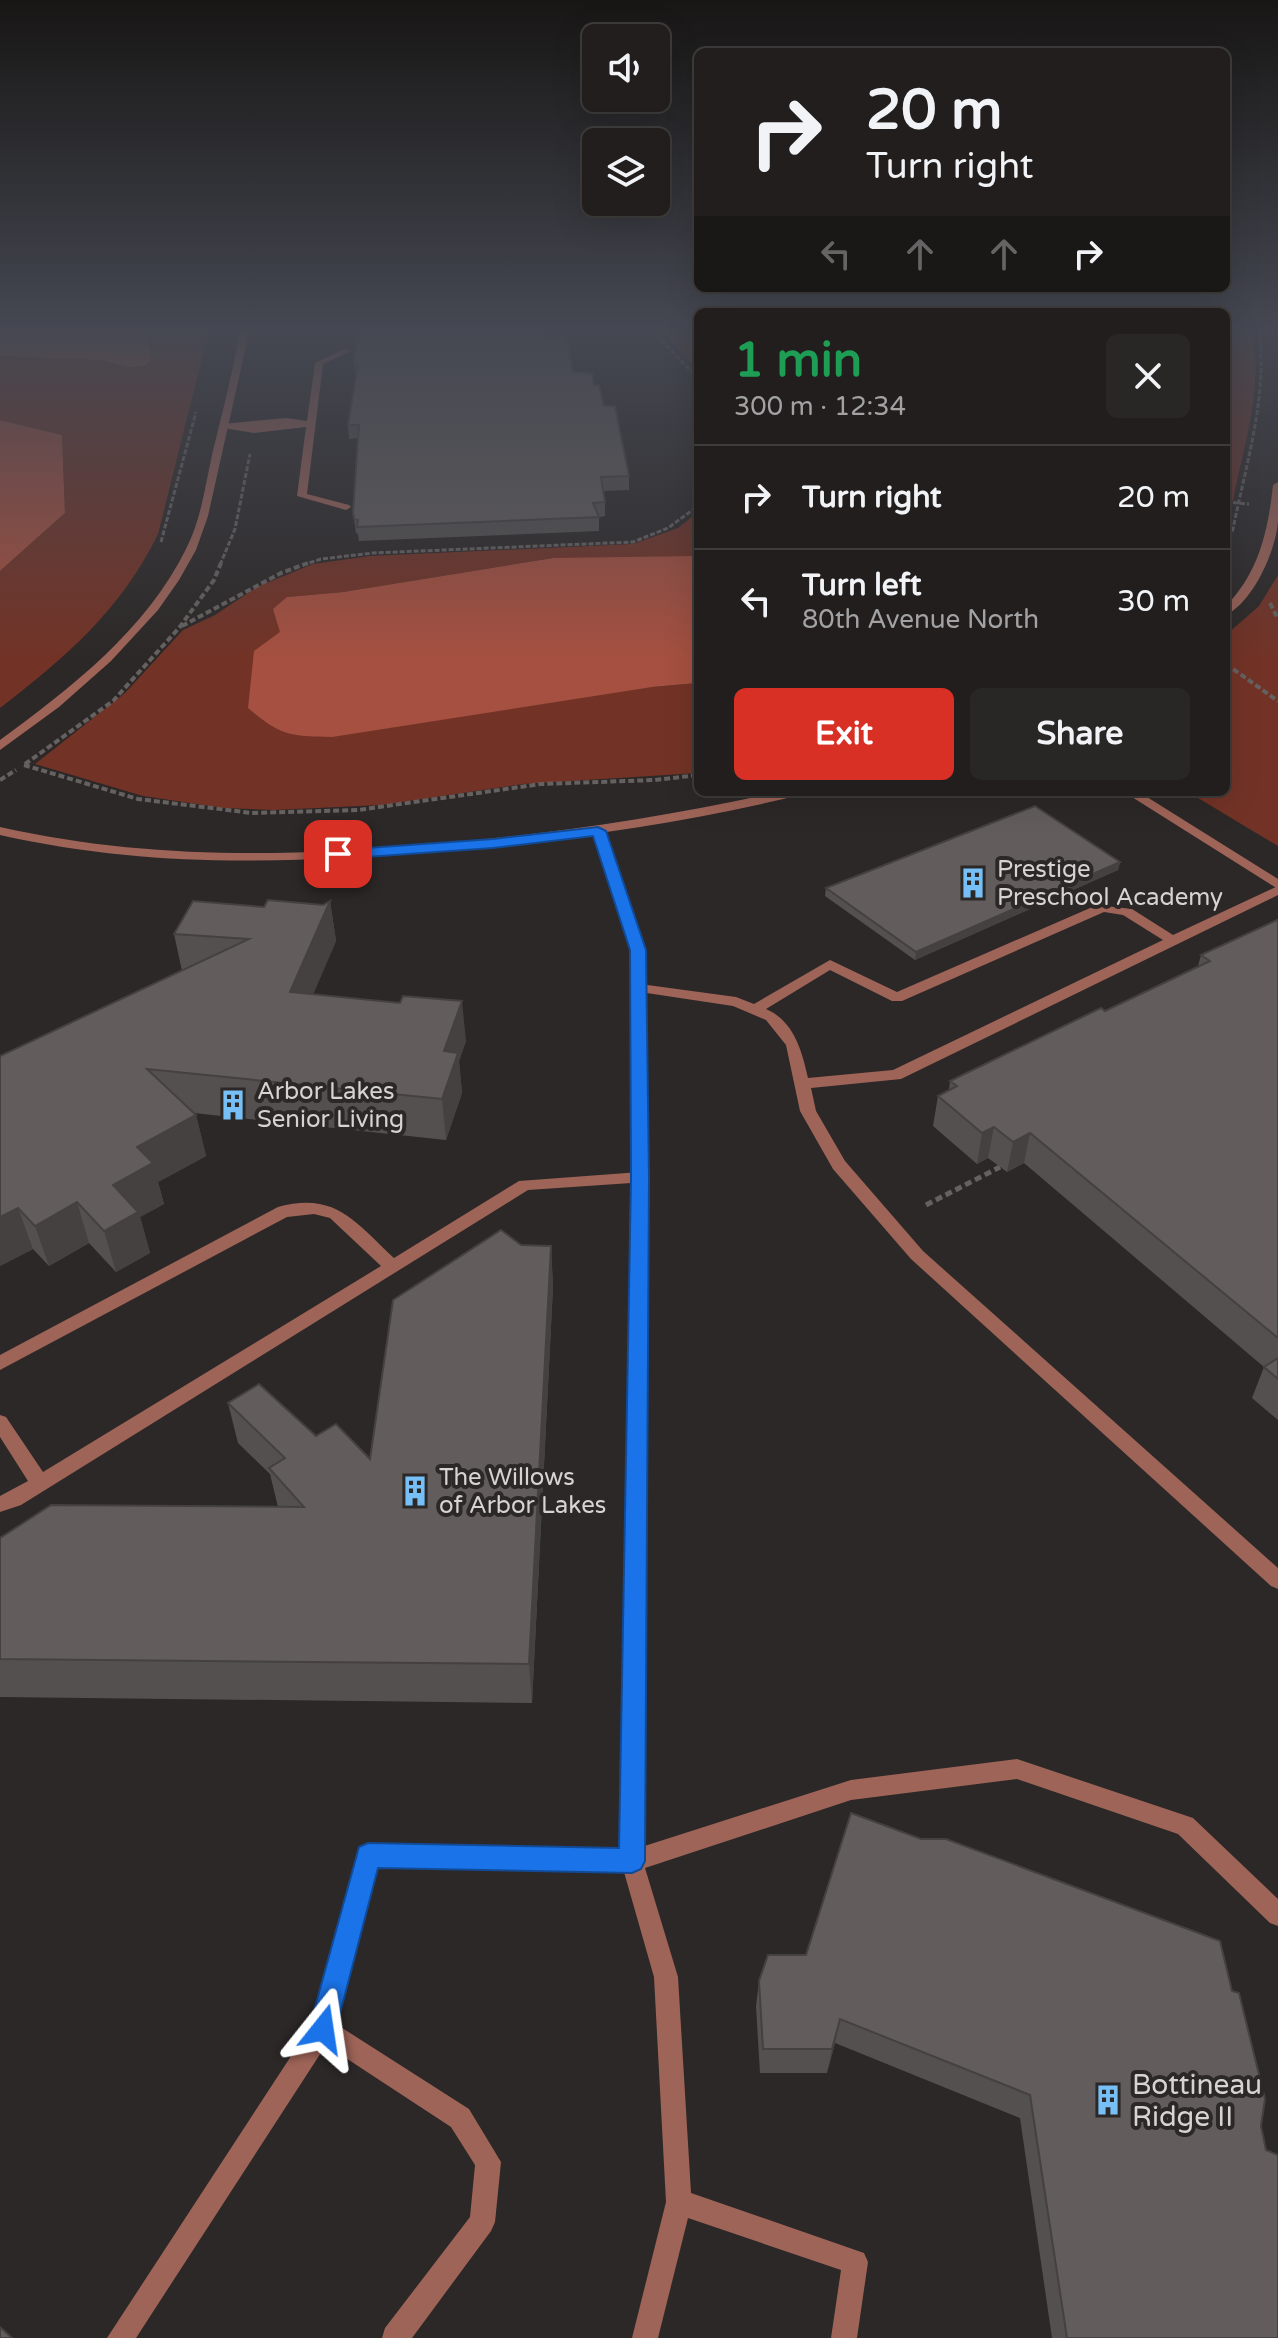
<!DOCTYPE html>
<meta charset="utf-8">
<style>
body{margin:0;font-family:"Varela Round",sans-serif;background:#292726;color:#f1f3f6;height:100vh;display:flex;flex-direction:column;font-size:30px;white-space:nowrap}
*{box-sizing:border-box;margin:0}
p{font-size:26px;color:#a2a2a4}
.icon{flex:none;width:44px;height:44px;fill:none;stroke:currentColor;stroke-width:2;stroke-linecap:round;stroke-linejoin:round}
.map{position:relative;flex:1;overflow:hidden}
.drawer{position:absolute;left:694px;top:308px;width:536px;height:488px;display:flex;flex-direction:column;background:#211e1d;border-radius:12px;box-shadow:0 8px 32px #0002,0 0 0 2px #3e3c3b}
.drawer>*{flex:none}
.hud{position:absolute;left:694px;top:48px;width:536px;height:244px;border-radius:12px;box-shadow:0 8px 32px #0002,0 0 0 2px #3e3c3b;background:#211e1d;color:#f1f3f6;overflow:hidden}
.fabs{position:absolute;left:582px;top:24px;display:grid;gap:16px}
.fabs a{display:grid;place-items:center;width:88px;height:88px;border-radius:12px;background:#211e1d;box-shadow:0 8px 32px #0002,0 0 0 2px #3e3c3b;font-size:40px}
.pin{position:absolute;display:grid;place-items:center;width:68px;height:68px;color:#fff;margin:-34px;border-radius:16px;box-shadow:0 4px 12px #0006}
.me{position:absolute;width:88px;margin:-44px;rotate:15deg;stroke-linejoin:round;filter:drop-shadow(0 0 6px #0008)}
.turn{display:flex;align-items:center;gap:28px;height:168px;padding:0 40px;font-size:36px}
.turn .icon{width:104px;height:104px;stroke-width:2.5}
.turn b{display:block;font-size:56px;line-height:68px}
.lanes{display:flex;align-items:center;height:76px;padding:0 40px;background:#0003;justify-content:center;gap:40px;direction:ltr}
.lanes .off{opacity:.35}
.round{display:grid;place-items:center;flex:none;width:84px;height:84px;border-radius:12px;background:#292726}
.head{display:flex;align-items:center;justify-content:space-between;height:136px;padding:0 40px}
h1{font-size:48px;font-weight:700;line-height:60px;color:#1e9e55}
.action{display:flex;gap:16px;margin-top:auto;padding:16px 40px}
.action a{flex:1;height:92px;border-radius:12px;background:#d93025;color:#fff;font-size:32px;font-weight:700;line-height:92px;text-align:center}
.action a+a{background:#292726;color:#f1f3f6}
ul{padding:0;list-style:none}
li{display:flex;align-items:center;gap:24px;height:104px;padding:0 40px;border-top:2px solid #3e3c3b}
li div{flex:1}
li b{display:block;font-size:30px}
li em{font-style:normal}
.map>svg:first-child{display:block}
.green{fill:#723326}
.water{fill:#a55040}
.lines{fill:none;stroke-linecap:round;stroke-linejoin:round}
.path-far2{stroke:#656160;stroke-width:3;stroke-dasharray:5 2;stroke-linecap:butt}
.path-far1{stroke:#656160;stroke-width:4;stroke-dasharray:6 3;stroke-linecap:butt}
.path{stroke:#656160;stroke-width:5;stroke-dasharray:7 4;stroke-linecap:butt}
.service{fill:#9f6458;fill-rule:evenodd}
.minor{fill:#9f6458;fill-rule:evenodd}
.tertiary{fill:#9f6458;fill-rule:evenodd}
.wall{fill:#54504f}
.shaded-wall{fill:#454140}
.building{fill:#625d5c;stroke:#454140;stroke-width:2}
.route{fill:#1a73e8;stroke:#114b97;stroke-width:2}
.labels{text-anchor:middle;stroke-width:8;stroke-linejoin:round;paint-order:stroke}
.poi-label{font-size:24px;fill:#d6d3d2;stroke:#2c2827;text-anchor:start}
.near-poi-label{font-size:28px;fill:#d6d3d2;stroke:#2c2827;text-anchor:start}
</style>
<div class="map">
<svg width="1278" height="2338" viewBox="0 0 1278 2338">
<rect width="100%" height="100%" fill="#2c2827"/>
<path class="green" d="M146,330H209L158,534C122,609 65,658 0,708V571L65,513L62,435L0,420V356L101,360L127,367Z
M661,330H698V369Z
M1226,330H1251C1265,383 1243,448 1233,501L1226,500Z
M698,512V556L693,558H553L343,592L287,597L652,687L698,683V773L523,784L381,805L274,810L224,808L143,796L35,764L125,693L183,630L215,615L257,587L313,564L370,556L633,544L678,528Z
M1278,575V846L1188,792H1226V635L1259,606Z"/>
<path class="water" d="M0,330H146L151,359L145,366L127,367L101,360L0,356Z
M0,420L62,435L65,513L0,571Z
M698,556V683L652,687L332,737C289,736 281,736 248,708L254,651L280,632L273,609L287,597L343,592L553,558Z"/>
<g class="lines">
<path class="path-far2" d="M652,330L689,369L698,373
M1226,502L1249,504
M161,542L196,412
M1226,544L1233,529C1246,464 1268,396 1259,330
M220,565L235,529L250,454
M303,565L321,559L373,553L633,542L668,528L698,506"/>
<path class="path-far1" d="M1270,603L1278,619
M182,626L281,573L308,563
M1226,664L1278,701
M25,764L113,701L179,628L214,580L221,563
M24,765L138,799L252,813L358,810L541,784L655,780L698,775
M0,780L16,770"/>
<path class="path" d="M926,1205L1000,1167"/>
<path class="service" d="M344,349L351,351L323,364L307,494L349,505L351,507L346,510L297,496L306,427L254,433L218,427L223,424L286,418L307,421L315,363Z
M1278,886V895L901,1079L811,1088L816,1111L845,1161L923,1251L1278,1568V1589L1271,1586L911,1259L833,1169L800,1111L786,1045L766,1020L733,1006L640,992L633,988L640,984L736,997L754,1004L830,960L897,992L1097,905L1132,909L1173,935ZM1104,912L1123,915L1163,940L893,1070L808,1078C802,1051 794,1021 766,1009L830,970L892,1001H902Z
M640,1172L648,1178L646,1182L528,1190L21,1505L0,1512V1496L28,1481L0,1437V1415L6,1417L43,1472L381,1266L330,1218L314,1214L287,1217L0,1370V1355L278,1207C336,1191 356,1223 394,1258L519,1181Z
M1017,1759L1193,1818L1278,1899V1926L1270,1923L1178,1834L1017,1779L851,1800L645,1868L678,1977L691,2193L864,2253L868,2262L857,2338H831L841,2270L688,2218L658,2338H632L666,2202L654,1977L624,1872L376,1866L336,2024L469,2109L501,2162L495,2222L491,2231L412,2338H382L385,2328L470,2217L475,2165L451,2127L326,2045L136,2338H107L312,2024L360,1847L368,1844L632,1850L851,1780Z"/>
<path class="minor" d="M598,827L604,831L645,950L647,988L643,1861L640,1869L632,1872L624,1869L621,1861L633,988L631,950L592,831Z"/>
<path class="tertiary" d="M240,330H248L246,346L208,516L196,550L179,580L158,610L111,661L59,707L0,750V740C71,688 146,630 186,549C201,520 205,487 212,455C222,414 233,372 240,330Z
M1278,482C1278,495 1278,508 1278,521C1276,551 1253,602 1226,615V606C1259,572 1268,531 1273,485Z
M779,792H802L800,795C681,824 558,841 435,851C284,864 148,868 0,835V827C143,859 279,857 424,845C543,835 662,818 779,792Z
M1124,792H1139L1278,879V889Z"/>
</g>
<path class="wall" d="M547,337L573,372L594,385L604,406L629,476V490L603,491L605,502V516L599,517V531L359,541L358,534L356,533L353,512L358,438L349,439L348,425L356,377L354,364Z
M1120,862L1118,870L915,960L825,896L826,888Z
M330,901L336,941L313,994L466,1041L459,1061L462,1093L446,1140L194,1113L196,1115L206,1156L158,1182L164,1204L140,1217L150,1253L116,1272L89,1243L49,1266L33,1249L0,1266V1056L182,971L174,934L264,907L323,905Z
M1278,920V1420L1252,1398L1264,1367L1024,1163L1007,1172L988,1158L977,1164L933,1126L938,1096L949,1090L950,1081L1105,1011L1198,966L1201,955Z
M521,1245L551,1246L553,1287L532,1703L0,1697V1538L278,1507L270,1474L238,1443L228,1403L316,1436L370,1459Z
M759,1981L1261,2126L1278,2338H1052L1020,2118L835,2043L827,2073H760L756,2006Z"/>
<path class="shaded-wall" d="M1120,862L1118,870L915,960L916,952Z
M330,901L336,941L297,1032L290,992Z
M462,1001L466,1041L459,1061L462,1093L446,1140L442,1099L444,1051Z
M196,1115L206,1156L158,1182L164,1204L140,1217L150,1253L116,1272L104,1231L113,1185L137,1147Z
M994,1127L988,1158L977,1164L982,1133Z
M1030,1133L1024,1163L1007,1172L1013,1142Z
M77,1202L89,1243L49,1266L35,1226Z
M18,1208L33,1249L0,1266V1217Z
M551,1246L553,1287L532,1703L529,1664Z
M840,2019L835,2043L827,2073L832,2049Z"/>
<path class="building" d="M358,330H546L547,337L566,336L573,372L592,373L594,385H599L604,406H615L629,476L601,477L605,502L593,503L599,517L357,527L358,520L354,519L353,512L359,425H348L358,364H354Z
M1035,806L1120,862L916,952L826,888Z
M268,900L323,905L330,901L290,992L400,1003L403,996L462,1001L444,1051L458,1053L442,1099L147,1069L196,1115L137,1147L153,1163L113,1185L138,1212L104,1231L77,1202L35,1226L18,1208L0,1217V1056L249,939L174,934L193,901L264,907Z
M1277,920H1278V1338L1030,1133L1013,1142L994,1127L982,1133L938,1096L957,1086L950,1081L1101,1008L1105,1011L1210,961L1201,955Z
M501,1230L521,1245L551,1246L529,1664L0,1659V1538L51,1505L304,1507L269,1468L285,1458L228,1403L259,1384L316,1436L336,1424L370,1459L393,1300Z
M1278,1358V1379L1264,1367Z
M851,1813L921,1839H946L1220,1941L1232,1991L1239,1993L1265,2099L1261,2126L1266,2150L1278,2155V2338H1067L1030,2095L840,2019L832,2049H763L759,1981L768,1955H806Z
M0,2327L12,2338H0Z"/>
<linearGradient id="sky" x2="0" y2="1"><stop stop-color="#181615"/><stop offset="0.5" stop-color="#454852"/><stop offset="1" stop-color="#454852" stop-opacity="0"/></linearGradient>
<rect width="1278" height="657" fill="url(#sky)"/>
<path class="route" d="M598,827L606,831L646,950L649,1178L645,1861L641,1869L632,1873L378,1868L336,2029L332,2039L323,2043L313,2039L309,2029L359,1847L368,1843L619,1848L631,1178L630,950L593,836L493,848L338,859L331,854L338,850L493,839Z"/>
<defs>
<g id="building-bare" transform="scale(2.4)"><path d="M-4-6H4V6H1V3H-1V6H-4ZM-2.5-4.3h1.7v1.8h-1.7ZM.8-4.3h1.7v1.8H.8ZM-2.5-1h1.7V.8h-1.7ZM.8-1h1.7V.8H.8Z" fill="#76c0f7" stroke="#2c2827" stroke-width="2.5" paint-order="stroke"/></g>
</defs>
<g fill-rule="evenodd">
<use href="#building-bare" x="973" y="883"/>
<use href="#building-bare" x="233" y="1105"/>
<use href="#building-bare" x="415" y="1491"/>
<use href="#building-bare" x="1108" y="2100"/>
</g>
<g class="labels">
<g class="poi-label">
<text x="997" y="877">Prestige<tspan x="997" dy="28">Preschool Academy</tspan></text>
<text x="257" y="1099">Arbor Lakes<tspan x="257" dy="28">Senior Living</tspan></text>
<text x="439" y="1485">The Willows<tspan x="439" dy="28">of Arbor Lakes</tspan></text>
</g>
<g class="near-poi-label">
<text x="1132" y="2094">Bottineau<tspan x="1132" dy="32">Ridge II</tspan></text>
</g>
</g>
</svg>
<div class="fabs">
<a><svg class="icon" aria-label="sound" viewBox="0 0 24 24"><path d="M4 9h4l5-4v14l-5-4H4zM17 9q2 3 0 6"/></svg></a>
<a><svg class="icon" aria-label="layers" viewBox="0 0 24 24"><path d="M12 4l9 5-9 5-9-5zM3 14l9 5 9-5"/></svg></a>
</div>
<div class="pin" style="left:338px;top:854px;background:#d93025"><svg class="icon" aria-label="arrive" viewBox="0 0 24 24"><path d="M6 21V4h12l-3 4 3 4H6"/></svg></div>
<svg class="me" style="left:323px;top:2029px" viewBox="-20 -20 40 40"><path d="M0-17L14 15 0 8-14 15z" fill="#1a73e8" stroke="#fff" stroke-width="4"/></svg>
<div class="hud">
<div class="turn"><svg class="icon" aria-label="right" viewBox="0 0 24 24"><path d="M7 20v-9h11M14 6l5 5-5 5"/></svg><div><b>20 m</b>Turn right</div></div>
<div class="lanes"><svg class="icon off" aria-label="left" viewBox="0 0 24 24"><path d="M17 20v-9H6M10 6l-5 5 5 5"/></svg><svg class="icon off" aria-label="ahead" viewBox="0 0 24 24"><path d="M12 20V5M6 11l6-6 6 6"/></svg><svg class="icon off" aria-label="ahead" viewBox="0 0 24 24"><path d="M12 20V5M6 11l6-6 6 6"/></svg><svg class="icon" aria-label="right" viewBox="0 0 24 24"><path d="M7 20v-9h11M14 6l5 5-5 5"/></svg></div>
</div>
<section class="drawer">
<div class="head"><div><h1>1 min</h1><p>300 m · 12:34</p></div><a class="round"><svg class="icon" aria-label="close" viewBox="0 0 24 24"><path d="M6 6l12 12M18 6L6 18"/></svg></a></div>
<ul>
<li><svg class="icon" aria-label="right" viewBox="0 0 24 24"><path d="M7 20v-9h11M14 6l5 5-5 5"/></svg><div><b>Turn right</b></div><em>20 m</em></li>
<li><svg class="icon" aria-label="left" viewBox="0 0 24 24"><path d="M17 20v-9H6M10 6l-5 5 5 5"/></svg><div><b>Turn left</b><p>80th Avenue North</p></div><em>30 m</em></li>
</ul>
<div class="action"><a>Exit</a><a>Share</a></div>
</section>
</div>
